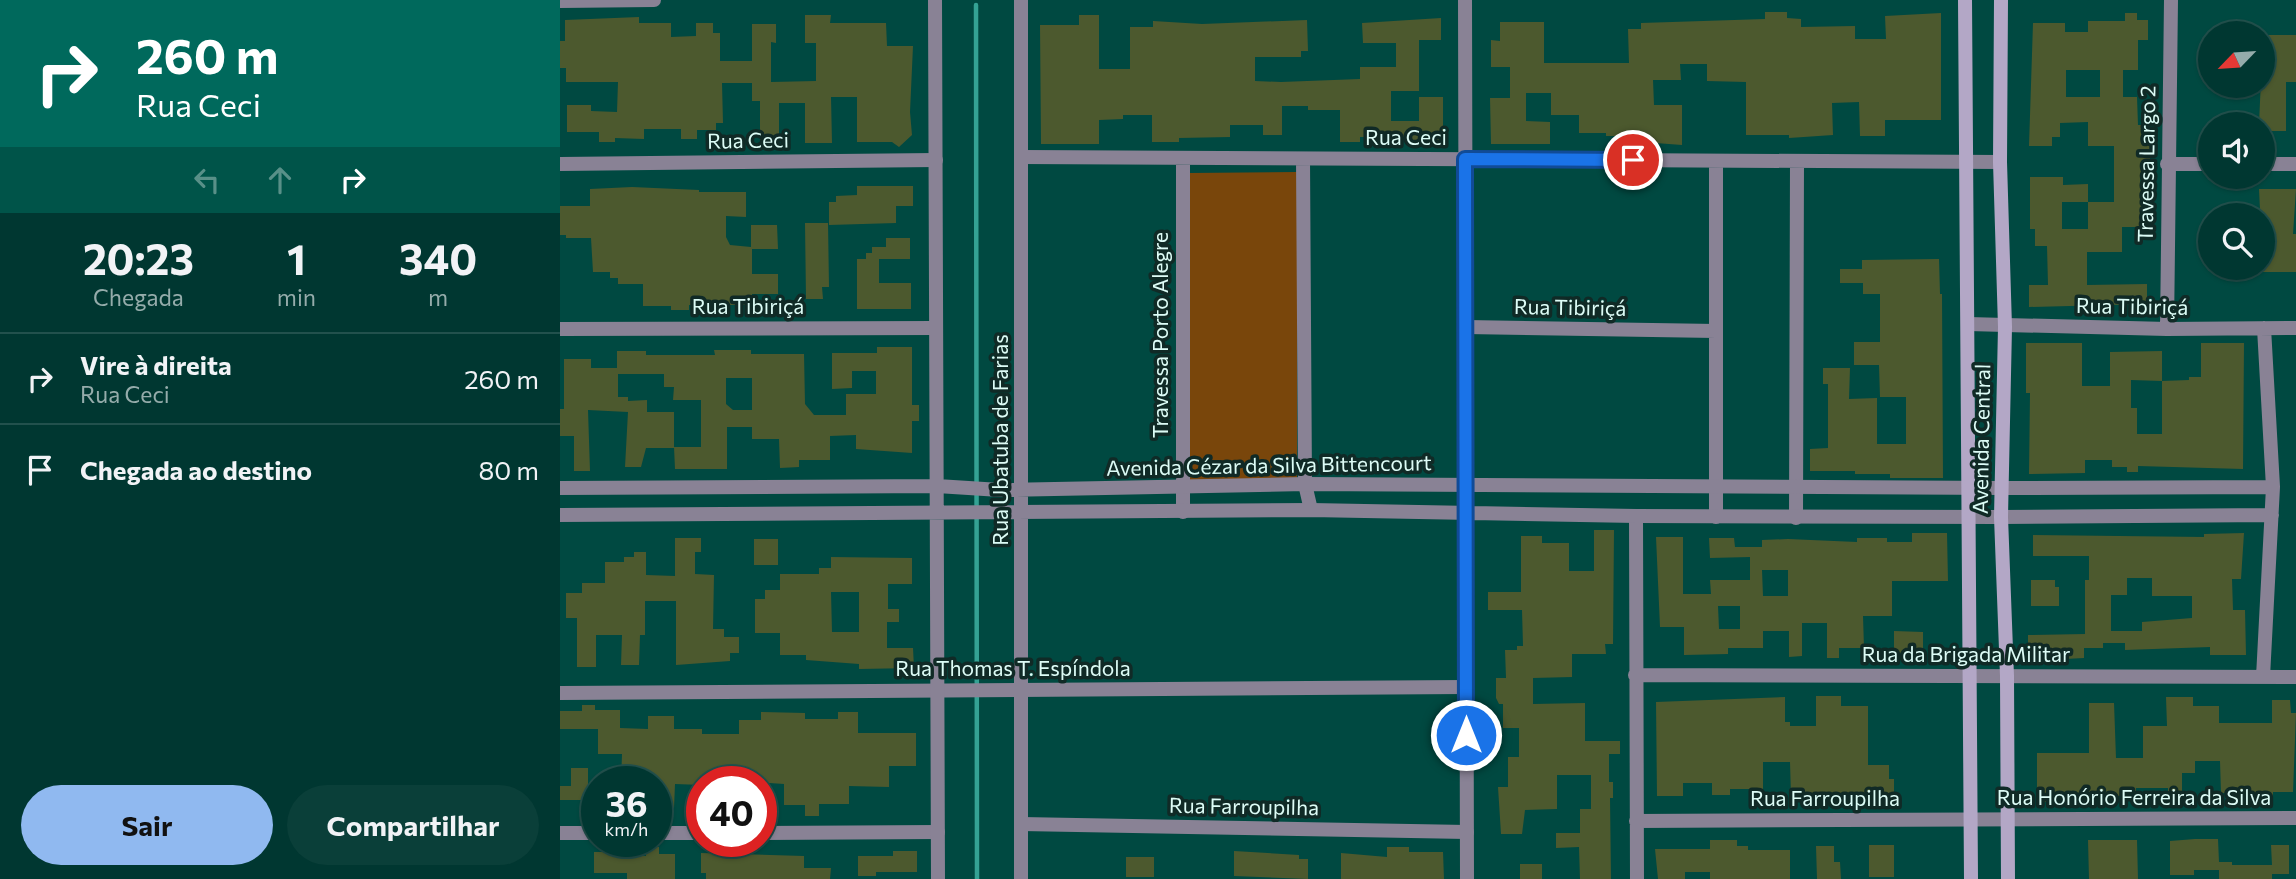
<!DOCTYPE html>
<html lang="pt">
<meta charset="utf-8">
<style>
body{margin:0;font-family:Commissioner,sans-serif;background:#0a3f39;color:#f1f3f6;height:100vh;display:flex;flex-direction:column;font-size:26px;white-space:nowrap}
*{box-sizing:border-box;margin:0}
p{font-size:23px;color:#95acab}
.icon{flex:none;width:38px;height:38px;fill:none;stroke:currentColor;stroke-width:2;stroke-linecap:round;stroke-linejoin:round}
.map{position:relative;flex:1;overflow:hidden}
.panel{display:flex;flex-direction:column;background:#003731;width:560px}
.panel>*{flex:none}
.guide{background:#00695c;color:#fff;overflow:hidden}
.needle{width:46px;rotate:245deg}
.tools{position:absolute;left:1638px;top:21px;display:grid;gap:14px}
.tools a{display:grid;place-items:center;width:77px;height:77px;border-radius:50%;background:#003731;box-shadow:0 2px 5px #0004,0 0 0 2px #22514d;font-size:35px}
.speed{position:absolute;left:21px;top:766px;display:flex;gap:14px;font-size:35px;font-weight:700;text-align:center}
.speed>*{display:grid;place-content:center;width:91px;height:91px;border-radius:50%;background:#003731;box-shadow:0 2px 5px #0004,0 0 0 2px #22514d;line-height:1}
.speed small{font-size:18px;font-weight:400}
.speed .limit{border:10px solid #d22;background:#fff;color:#111}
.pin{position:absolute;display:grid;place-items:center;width:60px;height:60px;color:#fff;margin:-30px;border:4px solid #fff;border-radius:50%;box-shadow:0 2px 7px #0007}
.me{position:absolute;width:77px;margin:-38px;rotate:0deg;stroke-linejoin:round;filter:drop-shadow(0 0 5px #0008)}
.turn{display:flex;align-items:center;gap:24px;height:147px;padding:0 21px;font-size:32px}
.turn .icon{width:91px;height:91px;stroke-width:2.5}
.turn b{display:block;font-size:49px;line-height:60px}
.lanes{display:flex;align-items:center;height:66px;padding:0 21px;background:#0003;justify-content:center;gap:35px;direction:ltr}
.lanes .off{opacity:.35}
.eta{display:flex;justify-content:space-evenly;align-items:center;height:119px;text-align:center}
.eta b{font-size:42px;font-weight:700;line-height:49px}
.action{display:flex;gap:14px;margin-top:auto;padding:14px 21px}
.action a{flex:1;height:80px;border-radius:42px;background:#90b9f0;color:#111;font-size:28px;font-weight:700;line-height:80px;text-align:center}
.action a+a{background:#0a3f39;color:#f1f3f6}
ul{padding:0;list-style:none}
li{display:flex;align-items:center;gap:21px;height:91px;padding:0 21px;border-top:2px solid #22514d}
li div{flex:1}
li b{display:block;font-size:26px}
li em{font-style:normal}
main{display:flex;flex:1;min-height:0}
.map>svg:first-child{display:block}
.green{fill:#79460b}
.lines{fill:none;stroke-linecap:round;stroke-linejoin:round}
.stream{stroke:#34a294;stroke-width:4.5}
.building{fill:#4c592e;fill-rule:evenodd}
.minor{stroke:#898295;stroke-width:14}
.tertiary{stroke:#898295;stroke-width:14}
.secondary{stroke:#b3a7c6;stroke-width:14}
.route-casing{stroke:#114b97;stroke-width:18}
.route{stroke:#1a73e8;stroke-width:12}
.labels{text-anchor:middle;stroke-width:7;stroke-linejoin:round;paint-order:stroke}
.street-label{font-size:21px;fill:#ddfcf6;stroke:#102a26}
</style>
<main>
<section class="panel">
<div class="guide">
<div class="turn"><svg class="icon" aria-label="right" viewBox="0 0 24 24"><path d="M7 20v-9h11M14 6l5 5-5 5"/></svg><div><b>260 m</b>Rua Ceci</div></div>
<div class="lanes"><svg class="icon off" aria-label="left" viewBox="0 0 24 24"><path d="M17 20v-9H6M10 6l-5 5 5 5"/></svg><svg class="icon off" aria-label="ahead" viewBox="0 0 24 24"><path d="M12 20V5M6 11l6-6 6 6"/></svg><svg class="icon" aria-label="right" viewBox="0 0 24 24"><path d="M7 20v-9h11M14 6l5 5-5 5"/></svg></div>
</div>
<div class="eta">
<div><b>20:23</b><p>Chegada</p></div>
<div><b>1</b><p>min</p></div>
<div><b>340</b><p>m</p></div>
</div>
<ul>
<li><svg class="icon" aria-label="right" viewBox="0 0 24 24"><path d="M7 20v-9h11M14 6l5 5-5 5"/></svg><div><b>Vire à direita</b><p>Rua Ceci</p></div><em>260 m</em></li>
<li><svg class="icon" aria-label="arrive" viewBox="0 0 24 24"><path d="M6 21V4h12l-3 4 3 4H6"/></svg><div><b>Chegada ao destino</b></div><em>80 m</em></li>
</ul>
<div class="action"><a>Sair</a><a>Compartilhar</a></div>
</section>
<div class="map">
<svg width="1736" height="879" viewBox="0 0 1736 879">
<rect width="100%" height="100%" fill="#004941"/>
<path class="green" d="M737,172V480L628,481L630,173Z"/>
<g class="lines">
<path class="stream" d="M416,5L417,879"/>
</g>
<path class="building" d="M1205,12H1227V18L1241,19V27L1295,26V39H1326L1325,16L1381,13V120H1325V136H1300L1299,102L1272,103L1273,135L1229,138V135H1186V82L1147,81V64H1120L1121,80H1093L1094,105H1122V145L1069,141V136H1046V133H1019V115H991V93H966V121L990,122V144H931L930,98H950V67H931V40L940,41V22H984V63H1069L1068,29H1081V23L1205,19Z
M1565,13H1577V20H1588V40H1578V70H1563V97H1577L1578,125H1590V161L1580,176L1582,213H1588V227H1562V252H1527V285L1587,284V304L1469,307V285H1488L1487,246H1475V229H1470V177H1503V185L1528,184V202H1554V146H1528V122L1500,123V137H1492V146H1469L1473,23H1505V32H1528V21H1565ZM1506,70H1540V97H1506ZM1502,202H1528V229H1502Z
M245,15H271L270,23H326L327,46H353L350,112L352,135L339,147L332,142H297V97H271L272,143H245V103H219V143H200V101H192V83H162L163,123H156V130H137V139H121V129H84V139L55,138V142H39V132H7V105H31V111L57,112L58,82H6V68H0V41H5V20L79,17V23H111V37L136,36V23H153V33H160V61H192V24H216V43L211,42V82L256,81V43H245Z
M519,15H539V69H570V27H593V21L642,24L747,20L748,51H741V57H695V81L721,82L800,79V67H836V43H803L802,23L881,18V40H859V91H831V121H859V97H883V146H850V137H800V142H780V110H748V106H722V135H703V125H670V137L619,138V142H592V115H563V119L539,120V144H481L480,25H519Z
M1703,35H1736V82H1726V131H1703V124H1699Z
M297,186H353V206H336V223L269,225V202H276V196L297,195Z
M72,187L139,190V192H186V217L166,216V237L170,245L191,247V225H217L218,249H192V274H218V294H192V305H129V310H111V306H83V284H58V278H50V272H33L31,238H6V235H0V206H30V189Z
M1699,189H1736L1733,234H1736V272H1703Z
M245,223H268L269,287H262L263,299H246Z
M326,238H350V259H319V283H351V309H297V259H306V253H312V247H326Z
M1379,259L1380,294H1382L1383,478H1330V474H1295V471H1250V449L1268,448V384H1263V368H1290L1289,399L1317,398V444H1346V397H1320L1319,365H1294V342H1320V294H1303V283H1280V269H1302V260Z
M1466,343H1522V386H1550V352L1602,351V381L1629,380V377H1641V343H1684L1683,469L1578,466V472H1567V467H1552V460H1525V473L1469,474L1470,393H1466ZM1571,380L1602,381V434H1577V408H1571Z
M317,347H352V405H359V421H352V453L296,449V435L270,436V460H239V467L220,468L219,439H192V427H167V469H115L114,447H141V400H113L114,387H104V374H58V397H68V401L87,400V412H114V448H86L81,467H65L68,412L28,410L30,471H14V436H0V409H4V359H31V368H57V351H86V355H155L154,350H191V354H244L245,404L254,415H286V394H316V371H292V388L272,389V353H317ZM166,378H192V410H173L166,404Z
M1034,530H1054L1053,644H1045L1046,654H1012V677L973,678V704L1025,703V741H1060V754H1049V782H1053V798H1050L1051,879H1020L1019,847L996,848V833H1020V809H1031V775H997V809L965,810L962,834H941L938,787H948V757H959V728H943V704H939L936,698V678H946L945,650H957V646H963L962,610H928V592H961V536H982V543H1009V571H1034Z
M1352,533H1387L1388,581H1332V616H1303L1304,648H1279V658H1267V623H1242V656L1229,657V631H1203V648H1168V654L1124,655V627H1100L1096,537H1123V594H1151L1150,580H1190V557L1150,558L1149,538H1174L1175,547H1202V540L1228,539L1297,542V538H1327V542H1352ZM1202,570H1228V596H1203ZM1158,606H1180V629H1159Z
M1684,533L1681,579H1672L1673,610H1685L1686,655H1650V647L1565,650V643H1543V648H1524V658L1468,661V635L1525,634V580H1529V556H1473V535L1644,537V534ZM1567,578H1592V596H1632V618L1582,622V631H1551V595H1567Z
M115,538H141V552H135V574L154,575L153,629H164V637H179V653H170V661L116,665V601H85V635H80L79,665H61L62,635H36V667H17V618H6V593H22V583H45V562H64V557H74V552H86V575L115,576Z
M194,539H218V565H194Z
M271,557L352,558V584H328V609H339V622H327V648H353L354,668L299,669V664L246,660V655H220V633H195V599H205V590H220V574H259V568H271ZM271,592H299V632H272Z
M1471,580H1495V587H1499V606H1471Z
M1334,631L1363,632V655L1334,653Z
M1256,696H1281V706H1308V765H1329V779H1334V796L1231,797L1230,762H1203V789H1170V795H1152V783H1123V796H1097L1096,702L1225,697V722H1230V726H1256Z
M1606,697H1633V706H1659V723H1712V700H1730L1731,713H1736L1733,792H1713V797H1701V793H1661L1660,761H1635V773H1622V794H1608V788H1576V796H1530V802H1477V753H1529V703H1554L1556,758H1583V726H1607Z
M22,705H35V710H60V728L88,729V716H114V729H142V734H179V720H201V712L245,713V719H278V712H298V733H356V766H329V787L289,786V804H259V816H245V805H224V784L193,782V777H167V782H142V785L115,784L114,808L96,807V782H61L62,754H38V729H0V711H22Z
M11,768H28V784H37V800H0V786H11Z
M1635,839H1658L1659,862H1672V865H1712L1711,845H1729V874H1712V870V879H1659V870H1634V875H1610V841Z
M1150,840H1177V846H1188V850H1230V879H1150V872H1125V879H1098L1095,849H1150Z
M1528,840H1577L1578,879H1529Z
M1309,845H1334V877H1309Z
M1256,846H1274V862H1280L1281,879H1257Z
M86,847H99V854H115V879H67V873H34V852H53V856H86Z
M827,847H849V852H883L884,879H781V853L827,857Z
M333,851H357V872H316V876H298V856H333Z
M674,851L739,855V859H748V879L674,876Z
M141,853L244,856V868H271L270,879H146V873H141Z
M566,857H594V877H566Z
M960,864H982V879H960Z"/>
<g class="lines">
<path class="minor" d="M0,1L94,0
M461,157L1440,162
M743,159L745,484L751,510
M0,164L376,160
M1607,164H1650
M1703,164H1736
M1408,324L1607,329L1736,328
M906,327L1156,331
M0,329L376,328
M1607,329L1611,0
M1442,488L1713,487
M623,512V158
M1076,516L1077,879
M1156,517V161
M1441,517L1712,515
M1236,518L1237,161
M1075,675L1736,677
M1703,677L1713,487L1704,328
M0,693L906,687
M1076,821L1736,818
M461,824L907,832
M0,833H37
M96,833H142
M201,833L378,832"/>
<path class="tertiary" d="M375,0L378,879
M461,0V879
M905,0L907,879
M0,488L377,486L440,490L745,484L1442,488
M0,515L751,510L1076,516L1441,517"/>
<path class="secondary" d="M1405,0L1411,879
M1441,0L1440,162L1445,327L1441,517L1447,676L1448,879"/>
</g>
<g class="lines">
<g class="route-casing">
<path id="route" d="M906,735L905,159L1073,160"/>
</g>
<use href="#route" class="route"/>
</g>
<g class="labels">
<g class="street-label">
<text x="846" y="145">Rua Ceci</text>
<text transform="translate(188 141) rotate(-1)" y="7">Rua Ceci</text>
<text transform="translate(1587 164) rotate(-89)" y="7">Travessa Largo 2</text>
<text x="188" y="314">Rua Tibiriçá</text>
<text transform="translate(1572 307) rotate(1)" y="7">Rua Tibiriçá</text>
<text transform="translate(1010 308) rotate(1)" y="7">Rua Tibiriçá</text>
<text transform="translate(601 335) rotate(-90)" y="7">Travessa Porto Alegre</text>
<text transform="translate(1422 439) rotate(-89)" y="7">Avenida Central</text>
<text transform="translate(441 440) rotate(-90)" y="7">Rua Ubatuba de Farias</text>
<text transform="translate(709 466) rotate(-1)" y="7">Avenida Cézar da Silva Bittencourt</text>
<text x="1406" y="662">Rua da Brigada Militar</text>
<text x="453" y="676">Rua Thomas T. Espíndola</text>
<text x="1574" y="805">Rua Honório Ferreira da Silva</text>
<text x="1265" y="806">Rua Farroupilha</text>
<text transform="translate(684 807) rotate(1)" y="7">Rua Farroupilha</text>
</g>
</g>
</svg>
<div class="tools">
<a><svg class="needle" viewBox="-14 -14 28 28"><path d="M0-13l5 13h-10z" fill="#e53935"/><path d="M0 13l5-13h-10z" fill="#95acab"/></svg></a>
<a><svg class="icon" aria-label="sound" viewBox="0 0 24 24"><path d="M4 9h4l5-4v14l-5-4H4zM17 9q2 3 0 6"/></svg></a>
<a><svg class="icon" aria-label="search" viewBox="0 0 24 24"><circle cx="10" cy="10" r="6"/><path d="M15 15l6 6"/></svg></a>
</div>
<div class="speed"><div>36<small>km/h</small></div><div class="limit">40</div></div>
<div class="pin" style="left:1073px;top:160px;background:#d93025"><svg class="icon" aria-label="arrive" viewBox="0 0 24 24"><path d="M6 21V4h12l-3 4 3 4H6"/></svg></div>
<svg class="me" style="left:906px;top:735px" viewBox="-20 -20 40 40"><circle r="17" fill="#1a73e8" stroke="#fff" stroke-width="3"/><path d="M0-11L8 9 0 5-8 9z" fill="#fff"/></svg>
</div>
</main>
